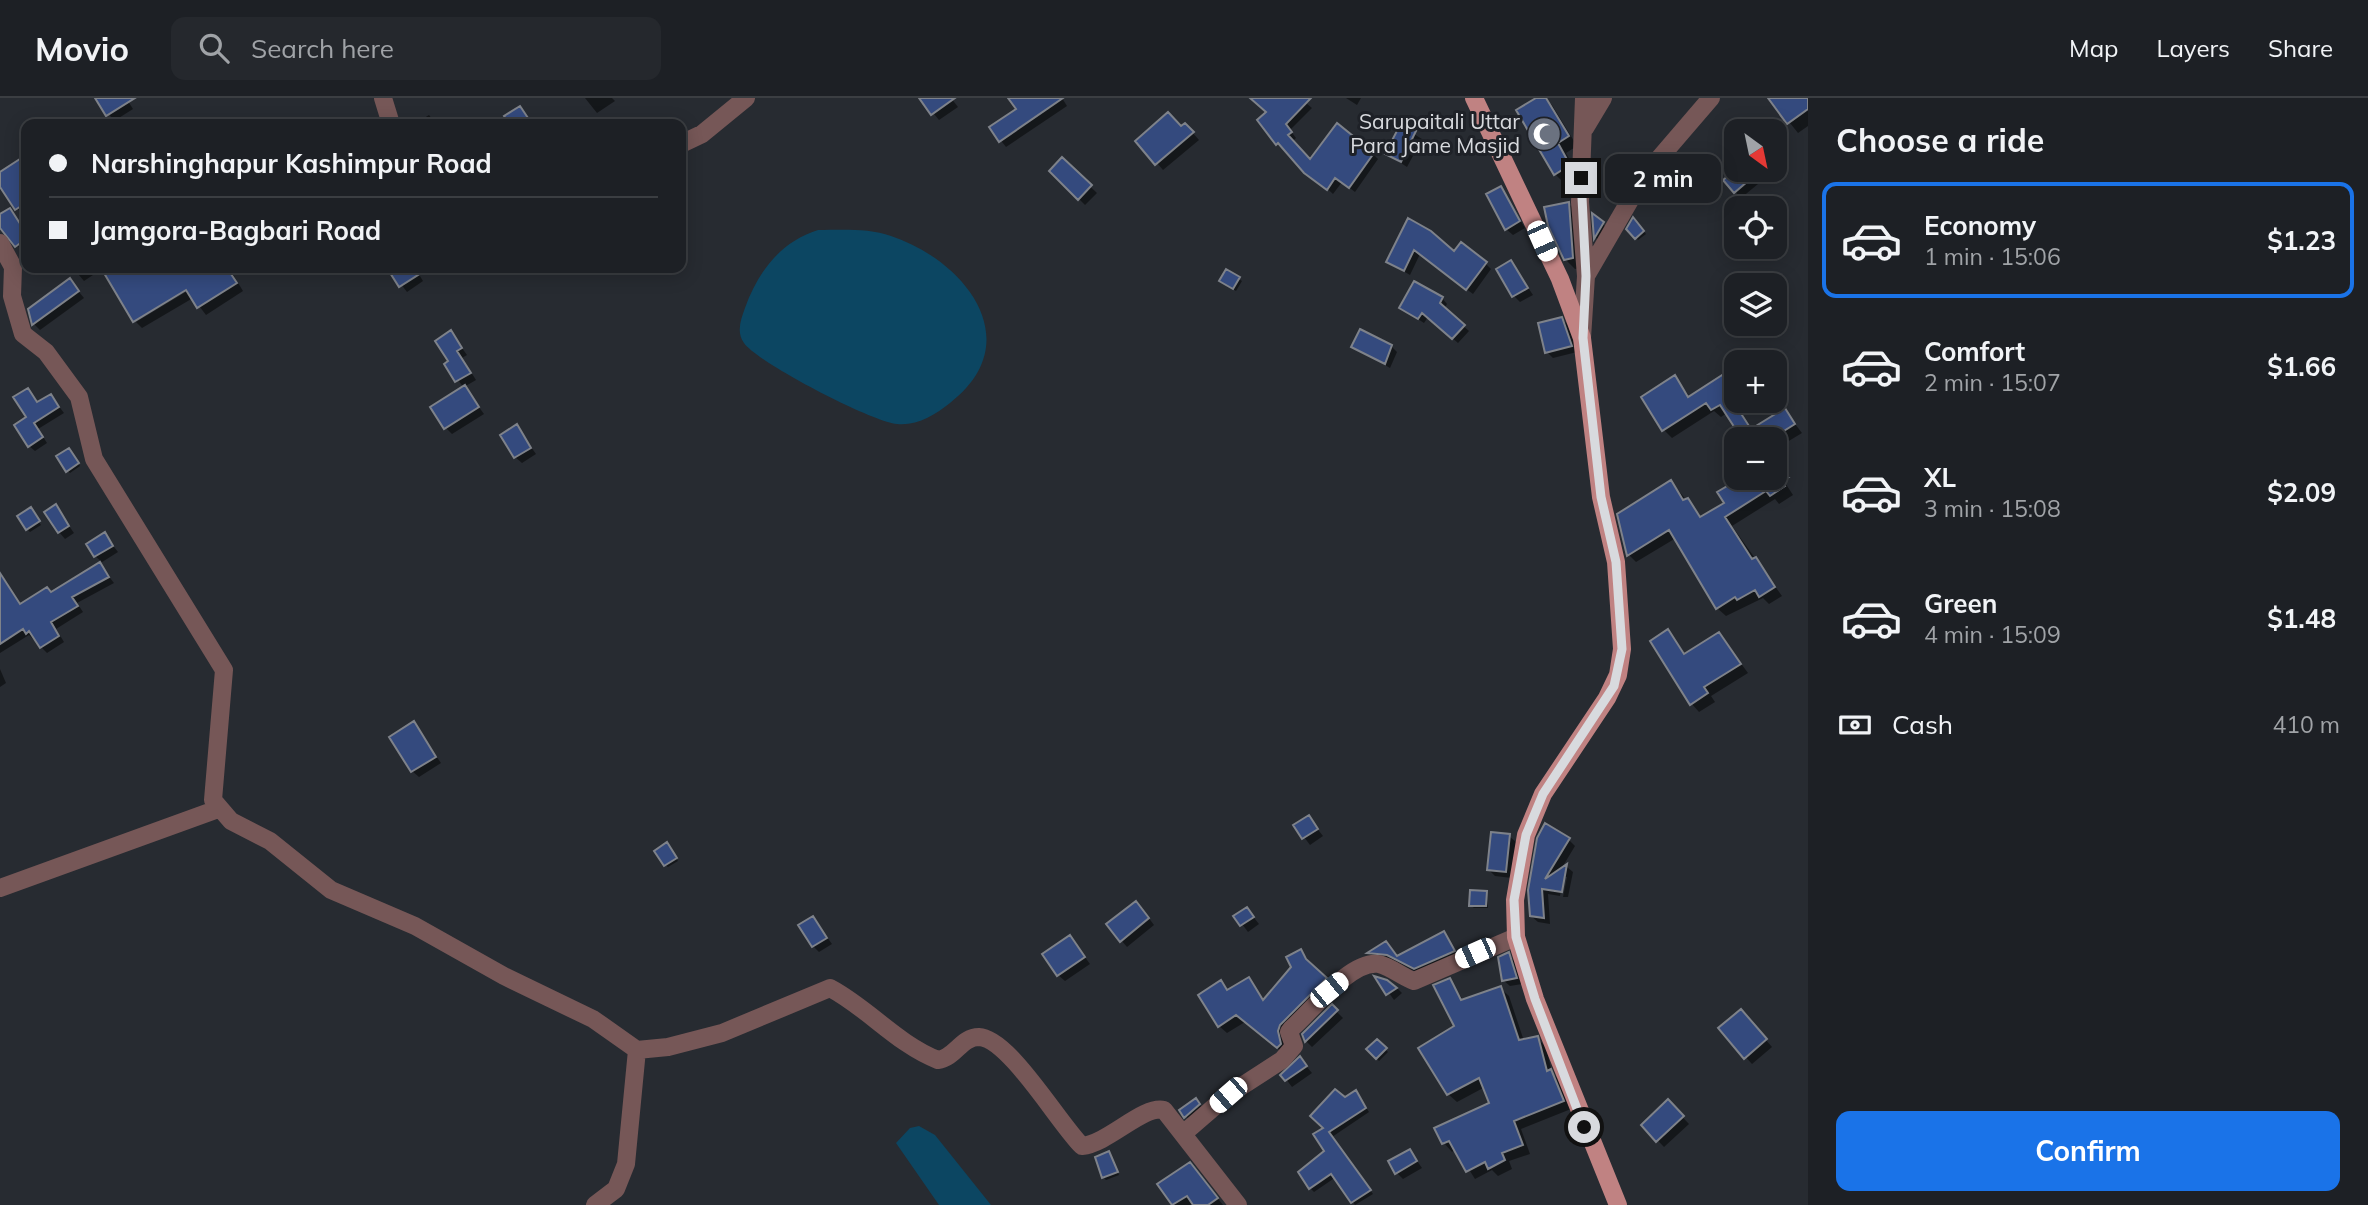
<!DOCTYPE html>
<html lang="en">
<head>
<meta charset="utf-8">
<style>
	body { margin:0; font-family:Mulish,sans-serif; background:#25282d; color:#f1f3f6; height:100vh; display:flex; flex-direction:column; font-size:26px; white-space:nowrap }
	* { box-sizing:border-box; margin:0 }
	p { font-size:23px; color:#a0a3a7 }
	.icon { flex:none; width:38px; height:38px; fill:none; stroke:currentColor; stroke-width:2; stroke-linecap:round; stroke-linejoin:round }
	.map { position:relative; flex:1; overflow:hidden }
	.panel { display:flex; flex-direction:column; background:#1d2025; width:560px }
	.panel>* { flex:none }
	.hud { position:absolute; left:21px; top:21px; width:665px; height:154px; border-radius:14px; box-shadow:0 4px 18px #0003,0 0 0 2px #3b3e42; display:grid; align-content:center; height:154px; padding:0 28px; background:#1d2025 }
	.needle { width:46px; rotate:147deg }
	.controls { position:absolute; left:1724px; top:21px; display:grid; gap:14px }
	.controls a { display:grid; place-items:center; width:63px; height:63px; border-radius:14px; background:#1d2025; box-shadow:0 4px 18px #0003,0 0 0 2px #3b3e42; font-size:35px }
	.end { position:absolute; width:32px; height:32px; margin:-16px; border:9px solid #d8dade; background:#111; box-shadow:0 0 0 4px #111 }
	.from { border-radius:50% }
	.bubble { position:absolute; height:49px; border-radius:14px; background:#1d2025; box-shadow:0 4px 18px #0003,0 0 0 2px #3b3e42; font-size:23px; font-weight:700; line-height:49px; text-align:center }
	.car { position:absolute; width:21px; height:42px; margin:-21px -10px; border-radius:9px; box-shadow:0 0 5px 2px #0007; background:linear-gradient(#fff 24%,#345 0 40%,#fff 0 76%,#345 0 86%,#fff 0) }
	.hud b { display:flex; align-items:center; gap:24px; height:66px; font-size:26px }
	.hud b+b { border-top:2px solid #3b3e42 }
	.hud i { width:18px; height:18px; background:#f1f3f6 }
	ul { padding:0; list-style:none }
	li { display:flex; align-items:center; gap:21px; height:116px; margin:0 14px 10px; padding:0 14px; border:4px solid transparent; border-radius:14px }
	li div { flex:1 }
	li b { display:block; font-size:26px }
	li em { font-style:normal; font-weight:700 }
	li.selected { border-color:#1a73e8 }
	li>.icon { width:63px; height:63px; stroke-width:1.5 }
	h2 { padding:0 28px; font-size:32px; line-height:84px }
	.pay { display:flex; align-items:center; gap:18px; height:77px; padding:0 28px; font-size:26px }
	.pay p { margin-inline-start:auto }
	.action { display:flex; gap:14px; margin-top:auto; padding:14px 28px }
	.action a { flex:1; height:80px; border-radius:14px; background:#1a73e8; color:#fff; font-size:28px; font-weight:700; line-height:80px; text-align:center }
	header { display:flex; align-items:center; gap:42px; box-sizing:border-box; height:98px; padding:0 35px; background:#1d2025; border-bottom:2px solid #3b3e42 }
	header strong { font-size:33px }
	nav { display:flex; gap:38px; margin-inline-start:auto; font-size:24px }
	.search { width:490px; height:63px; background:#25282d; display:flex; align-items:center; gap:18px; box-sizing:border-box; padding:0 24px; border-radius:14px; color:#a0a3a7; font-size:26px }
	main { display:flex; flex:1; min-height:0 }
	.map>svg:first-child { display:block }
</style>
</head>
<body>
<header>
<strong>Movio</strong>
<div class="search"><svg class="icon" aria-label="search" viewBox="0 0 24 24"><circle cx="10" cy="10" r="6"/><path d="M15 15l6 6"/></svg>Search here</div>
<nav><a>Map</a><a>Layers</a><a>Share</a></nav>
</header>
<main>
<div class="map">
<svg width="1808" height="1107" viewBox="0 0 1808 1107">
	<rect width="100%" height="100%" fill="#272b31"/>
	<path fill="#0c4662" d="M818,132c23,0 51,-2 73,6 75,25 138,106 59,167 -15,12 -33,23 -53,21 -25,-2 -139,-61 -153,-81 -8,-11 -3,-24 1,-35 13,-36 35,-66 73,-78z
		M919,1028l16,9 56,70h-52l-43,-62 14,-15z"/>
	<path fill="#0007" d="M97,0h29l7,11 -19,12z
		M585,0h27l3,3 -18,12z
		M921,0h30l7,9 -19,13z
		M1013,0h49l5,8 -61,41 -15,-19 27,-18z
		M1251,0h49l12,10 -22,22 6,8 -4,4 18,19 63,-7 5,5 -23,33 -13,-10 -9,12 -66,-62 1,-19z
		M1346,0h15l-4,7z
		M1540,0h5l7,7 25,41 -11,7 12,22 -14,8 -9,-9z
		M1770,0h38v28l-10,7z
		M429,17l7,9h-17l-1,-2z
		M98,19l7,7h-19z
		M370,19l6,7h-17z
		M62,21l5,5h-13z
		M1401,28l21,13 -15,28 -20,-13z
		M1181,30l10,3 8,9 -36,30 -6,-7z
		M26,59v57l-3,2 -23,-32v-10z
		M1062,62l35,33 -12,12 -34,-34z
		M1737,72h9l12,14 -17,14 -16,-18z
		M1501,90l24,40 -12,7 -7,-6z
		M1568,105l10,10 4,55 -7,1 -10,-10z
		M10,112l16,22v17l-3,3 -23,-28v-8z
		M1594,118l15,14 -8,13 -5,-5z
		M1409,122l45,33 32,11 5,5 -18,25 -53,-40 -10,21 -22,-13z
		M1634,122l12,14 -8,6 -9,-11z
		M1511,164l22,33 -13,7 -6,-6z
		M73,170h24l2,3 -15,10z
		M115,170h114l14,23 -37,24 -13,-17 -51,30 -6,-6 58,-35 -87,-14z
		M396,170h19l8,13 -16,11 -16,-21z
		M1239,181l3,2 -6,10 -15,-10z
		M70,183l14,17 -44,32 -6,-6 -4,-14z
		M1442,200l5,6 -3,5 25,22 -11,12 -30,-26 -4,6 -23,-15z
		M1562,221l6,6 9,27 -24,6 -6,-6z
		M451,235l16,22 -5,3 14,22 -12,7 20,27 -32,20 -6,-6 18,-40 -18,-24 4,-2z
		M1353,248h38l6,6 -7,16z
		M1736,274v29h11l-9,6 15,23 32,-19 17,22 -28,17v-11h-35l4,-2 -16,-24 -6,4 -7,-6 -42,27 -9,-9 12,-52 15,20z
		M28,292l11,14 12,-8 13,17 -26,16 9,14 -12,8 -6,-5z
		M516,328l20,28 -14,9 -7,-6z
		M72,355l8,13 -10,7 -3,-3z
		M1774,368l19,29 -14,9 -4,-5 -43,27 50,70 -13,8 -6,-6 -37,18 -9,-8 -41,-70 -40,24 -8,-8 43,-72 31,36 24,-15 -6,-10 25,-15h29z
		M55,408l19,27 -9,6 -6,-7z
		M33,414l8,13 -11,7 -3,-3z
		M104,436l14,18 -19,12 15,19 -37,20 6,9 -27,17 8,13 -17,11 -18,-18 -29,18v-81l21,34 31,-12 50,-32 -7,-6z
		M1668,533l18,24 33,-21 29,39 -37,23 4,6 -16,10 -8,-9z
		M0,571l6,14 -6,4z
		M413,626l28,39 -22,14 -7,-6z
		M1308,719l15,19 -13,9 -15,-20z
		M1509,738l7,6 -4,36 -17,-2 -6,-6z
		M1569,742l6,6 -15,25 7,-4 6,5 -5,25h-5l4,-20h-4l-3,19 -12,-2 2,30 -12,-2 -7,-6 -1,-26z
		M669,749l9,14 -10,6 -3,-2z
		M1486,794l2,16h-14l-3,-2z
		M1142,811l12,16 -27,22 -6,-7z
		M1247,811l12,15 -11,8 -12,-16z
		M813,820l19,26 -13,8 -6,-6z
		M1444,836l18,26 -38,16 -27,-14 -19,-1 -8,-7 16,-11 13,14z
		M1070,839l20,27 -25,17 -7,-6z
		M1300,853l33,35 -46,47 -1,22 -41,-33 -18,11 -8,-7 2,-43 8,8 20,-12 16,22 28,-34z
		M1508,857l7,6 7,23 -12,2 -7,-6z
		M1379,881l17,8 6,6 -8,7z
		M1449,882l15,21 36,-13 9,8 15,45 13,-3 9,9 6,26 7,7 12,29 -50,20 9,25 -21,7 3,8 -14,7 -6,-6 -17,9 -19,-30 -4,3 -8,-9 48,-39 -7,-17 -28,15 -9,-8 8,-67z
		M1332,909l11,11 -31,29 -6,-6z
		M1747,920l25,29 -20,17 -32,-35z
		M1377,943l11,11 -9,9 -10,-12z
		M1300,961l12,14 -20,14 -9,-12z
		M1359,998l10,16 -37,25 41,57 -18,11 -19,-28 -22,15 -4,-4 16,-37 -1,-23 19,-29z
		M1196,1003l6,6 -10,16 -6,-7z
		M1668,1004l21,22 -25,23 -21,-22z
		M1410,1053l12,17 -19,11 -7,-7z
		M1109,1055l10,22 -13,5 -3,-3z
		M1196,1073l27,34h-49l-14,-21z"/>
	<path fill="#344a7e" stroke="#7e828a" stroke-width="2" d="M95,0h40l-29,18z
		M919,0h36l-24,17z
		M1008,0h55l-64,44 -10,-15 27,-18z
		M1250,0h61l-25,26 6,8 -4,3 22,24 27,-36 37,30 -25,35 -14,-10 -8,12 -23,-17 -26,-30 -2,2 -19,-25 9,-8z
		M1536,0h10l23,38 -11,7 12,22 -16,10 -38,-65z
		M1768,0h40v11l-21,15z
		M520,8l12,18h-22l-6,-8z
		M1168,14l13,14 4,-3 9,9 -39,33 -20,-24z
		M1401,25l15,8 -15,31 -16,-8z
		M26,57v48l-11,7 -15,-23v-15z
		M1062,59l30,28 -14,15 -29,-29z
		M1735,72h26l-27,23 -11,-13z
		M1501,88l19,35 -15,9 -19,-36z
		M1569,104l4,56 -9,2 -16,-34 -4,-19z
		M10,110l16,25v6l-11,8 -15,-19v-14z
		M1592,115l12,9 -10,17z
		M1633,119l11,14 -9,8 -9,-10z
		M1408,120l23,13 23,20 7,-9 26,20 -21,28 -52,-40 -10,21 -18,-9z
		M1511,162l17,28 -16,9 -16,-28z
		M101,170h126l10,15 -40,25 -11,-18 -53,32z
		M387,170h42l-30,19z
		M1226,171l14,8 -7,12 -14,-8z
		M70,180l9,13 -47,34 -4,-16z
		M1414,183l29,16 -3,6 25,22 -13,14 -30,-26 -4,6 -19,-11z
		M1562,219l10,29 -27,7 -7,-30z
		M1360,231l32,16 -7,19 -34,-17z
		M451,232l11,18 -5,3 14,22 -16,9 -11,-18 4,-3 -13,-20z
		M1736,268v29l-5,3 20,31 34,-21 10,16 -24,15h-36l5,-3 -20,-31 -9,5 -5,-7 -44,28 -21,-34 34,-22 13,22z
		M465,287l14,22 -35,22 -14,-22z
		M28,290l9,14 14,-8 8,13 -25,16 9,14 -15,10 -14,-22 12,-8 -13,-20z
		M517,326l14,24 -17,10 -14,-23z
		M69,350l10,15 -13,9 -10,-16z
		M1741,380h46l-5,3 3,5 -15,10 -4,-5 -41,26 27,42 4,-2 19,30 -16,10 -4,-7 -18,10 -2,-3 -19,12 -47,-79 -42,26 -10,-42 54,-34 12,20 5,-2 12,19 24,-14 -7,-11z
		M56,406l13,22 -11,7 -14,-21z
		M31,409l9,14 -14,9 -9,-14z
		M105,434l8,14 -19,11 -8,-13z
		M100,464l9,15 -37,20 6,9 -27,16 8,14 -19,12 -11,-17 -3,3 -3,-5 -23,15v-71l20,31 27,-17 4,5z
		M1668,531l16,25 35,-22 22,32 -37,23 4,6 -18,12 -40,-64z
		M414,623l22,36 -25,15 -22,-35z
		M1309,717l9,14 -16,10 -9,-14z
		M1545,725l25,15 -25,41 22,-15 -5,28 -20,-3 2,29 -14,-2 -2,-26 9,-52z
		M1491,734l19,2 -4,38 -19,-2z
		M667,744l10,16 -13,8 -10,-15z
		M1470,792l17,1 -1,15h-17z
		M1136,803l13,17 -29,24 -14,-18z
		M1247,809l7,10 -14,9 -7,-10z
		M813,818l14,22 -15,9 -14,-22z
		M1444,833l11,20 -41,18 -27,-14 -20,-2 19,-12 11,15z
		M1070,837l15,22 -28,19 -15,-22z
		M1301,851l5,10 21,19 -47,47 -2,6 3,13 -4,4 -41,-33 -18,12 -20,-32 23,-15 6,10 22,-13 14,23 28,-33 -5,-10z
		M1509,854l8,26 -15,3 -4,-24z
		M1374,878l13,4 10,8 -11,7z
		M1450,880l11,22 40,-14 18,54 19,-4 9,35 4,-2 13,32 -50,20 9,24 -21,8 3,7 -17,9 -3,-7 -19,10 -17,-31 -7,3 -8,-16 55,-25 -10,-25 -32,17 -29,-47 36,-22 -21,-41z
		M1332,906l6,6 -33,32 -3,-8z
		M1741,911l26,30 -23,20 -26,-31z
		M1377,941l10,9 -11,11 -10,-10z
		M1300,958l7,10 -22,15 -5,-6z
		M1335,991l10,8 11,-7 10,18 -37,24 42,58 -20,13 -20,-29 -22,15 -11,-17 26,-21 -11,-17 10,-6 -13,-12z
		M1196,1000l4,6 -16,14 -5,-8z
		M1668,1001l16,17 -28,26 -15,-17z
		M1410,1051l7,12 -22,13 -7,-13z
		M1109,1053l9,21 -16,6 -7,-21z
		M1190,1064l28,36 -10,7h-15l-6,-9 -15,9 -15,-21z"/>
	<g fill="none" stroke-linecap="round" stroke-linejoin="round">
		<path stroke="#765757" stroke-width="18" d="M383,0l8,26
			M1585,30l18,-30
			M681,46l21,-10 44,-36
			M0,145l13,24 -1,29 11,38 23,18 33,45 15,62 130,211 -11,130 18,21 39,20 61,49 84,36 89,50 89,43 44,31 31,-3 54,-14 108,-45c38,20 67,56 108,72 17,-2 23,-23 41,-23 30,1 81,88 103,109 27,-3 61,-41 82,-36l74,95
			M1586,178l58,-100 67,-78
			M1582,240l4,-62 -6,-74 4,-104
			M0,790l218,-79
			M1184,1035l44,-38 54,-35 12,-14 -5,-14 3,-4c20,-17 59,-69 87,-64 12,3 24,13 35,17l102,-44
			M595,1107l21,-16 10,-25 11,-114"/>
		<path stroke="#c08282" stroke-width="18" d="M1474,0l86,181 22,59 19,159 15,65 6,87 -4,26 -11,23 -64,96 -17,41 -11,65 1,37 19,62 83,206"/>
	</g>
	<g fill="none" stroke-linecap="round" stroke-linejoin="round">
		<path stroke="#d8dade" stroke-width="9" d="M1581,80l5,98 -3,62 18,159 15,65 6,87 -8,37 -71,108 -17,41 -12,65 2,37 19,62 49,128"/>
	</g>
	<defs>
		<g id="mosque-disc" transform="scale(1.75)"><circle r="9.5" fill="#6b7280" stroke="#1e2127"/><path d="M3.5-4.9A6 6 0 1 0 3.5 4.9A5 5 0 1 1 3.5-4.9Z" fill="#fff"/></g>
	</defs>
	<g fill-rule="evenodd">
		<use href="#mosque-disc" x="1544" y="36"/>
	</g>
	<g text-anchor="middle" stroke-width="6" stroke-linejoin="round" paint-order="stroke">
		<g font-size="21" fill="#d8dade" stroke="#1e2127" text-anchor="end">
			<text x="1520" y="31">Sarupaitali Uttar<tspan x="1520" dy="24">Para Jame Masjid</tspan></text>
		</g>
	</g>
</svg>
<div class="controls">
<a><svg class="needle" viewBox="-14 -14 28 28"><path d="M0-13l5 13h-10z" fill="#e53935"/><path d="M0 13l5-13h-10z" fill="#a0a3a7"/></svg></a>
<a><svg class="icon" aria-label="locate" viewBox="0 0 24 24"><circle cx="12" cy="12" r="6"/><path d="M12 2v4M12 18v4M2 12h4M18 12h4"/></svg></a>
<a><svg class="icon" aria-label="layers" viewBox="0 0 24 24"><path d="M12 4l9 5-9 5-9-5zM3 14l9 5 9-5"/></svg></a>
<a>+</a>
<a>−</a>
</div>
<i class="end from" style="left:1584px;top:1029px"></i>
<i class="end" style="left:1581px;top:80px"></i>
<div class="bubble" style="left:1605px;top:56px;width:116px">2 min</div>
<i class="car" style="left:1542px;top:143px;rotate:156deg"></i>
<i class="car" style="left:1475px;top:855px;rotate:246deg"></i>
<i class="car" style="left:1329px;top:892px;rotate:51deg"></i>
<i class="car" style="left:1228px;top:997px;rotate:229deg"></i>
<div class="hud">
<b><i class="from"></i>Narshinghapur Kashimpur Road</b>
<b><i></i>Jamgora-Bagbari Road</b>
</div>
</div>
<section class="panel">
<h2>Choose a ride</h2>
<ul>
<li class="selected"><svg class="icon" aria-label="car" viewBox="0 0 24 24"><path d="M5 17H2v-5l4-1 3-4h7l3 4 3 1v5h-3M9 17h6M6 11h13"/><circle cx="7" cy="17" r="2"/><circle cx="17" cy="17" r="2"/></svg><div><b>Economy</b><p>1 min · 15:06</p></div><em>$1.23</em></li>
<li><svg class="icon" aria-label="car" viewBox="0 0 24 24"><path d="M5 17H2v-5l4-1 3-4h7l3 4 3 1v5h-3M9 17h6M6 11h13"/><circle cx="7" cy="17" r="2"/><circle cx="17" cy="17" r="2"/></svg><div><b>Comfort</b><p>2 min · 15:07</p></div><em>$1.66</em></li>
<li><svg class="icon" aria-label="car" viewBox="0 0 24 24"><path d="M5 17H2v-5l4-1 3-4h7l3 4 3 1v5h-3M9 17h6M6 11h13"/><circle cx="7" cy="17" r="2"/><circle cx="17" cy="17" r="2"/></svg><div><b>XL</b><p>3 min · 15:08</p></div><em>$2.09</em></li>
<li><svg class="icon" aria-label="car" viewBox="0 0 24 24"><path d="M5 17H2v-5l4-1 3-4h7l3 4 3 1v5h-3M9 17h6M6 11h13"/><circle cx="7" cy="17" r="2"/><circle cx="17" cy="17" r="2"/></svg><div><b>Green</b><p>4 min · 15:09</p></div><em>$1.48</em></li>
</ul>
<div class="pay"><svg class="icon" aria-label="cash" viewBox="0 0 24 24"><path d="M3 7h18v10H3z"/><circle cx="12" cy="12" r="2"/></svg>Cash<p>410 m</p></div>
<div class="action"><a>Confirm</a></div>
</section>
</main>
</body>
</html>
